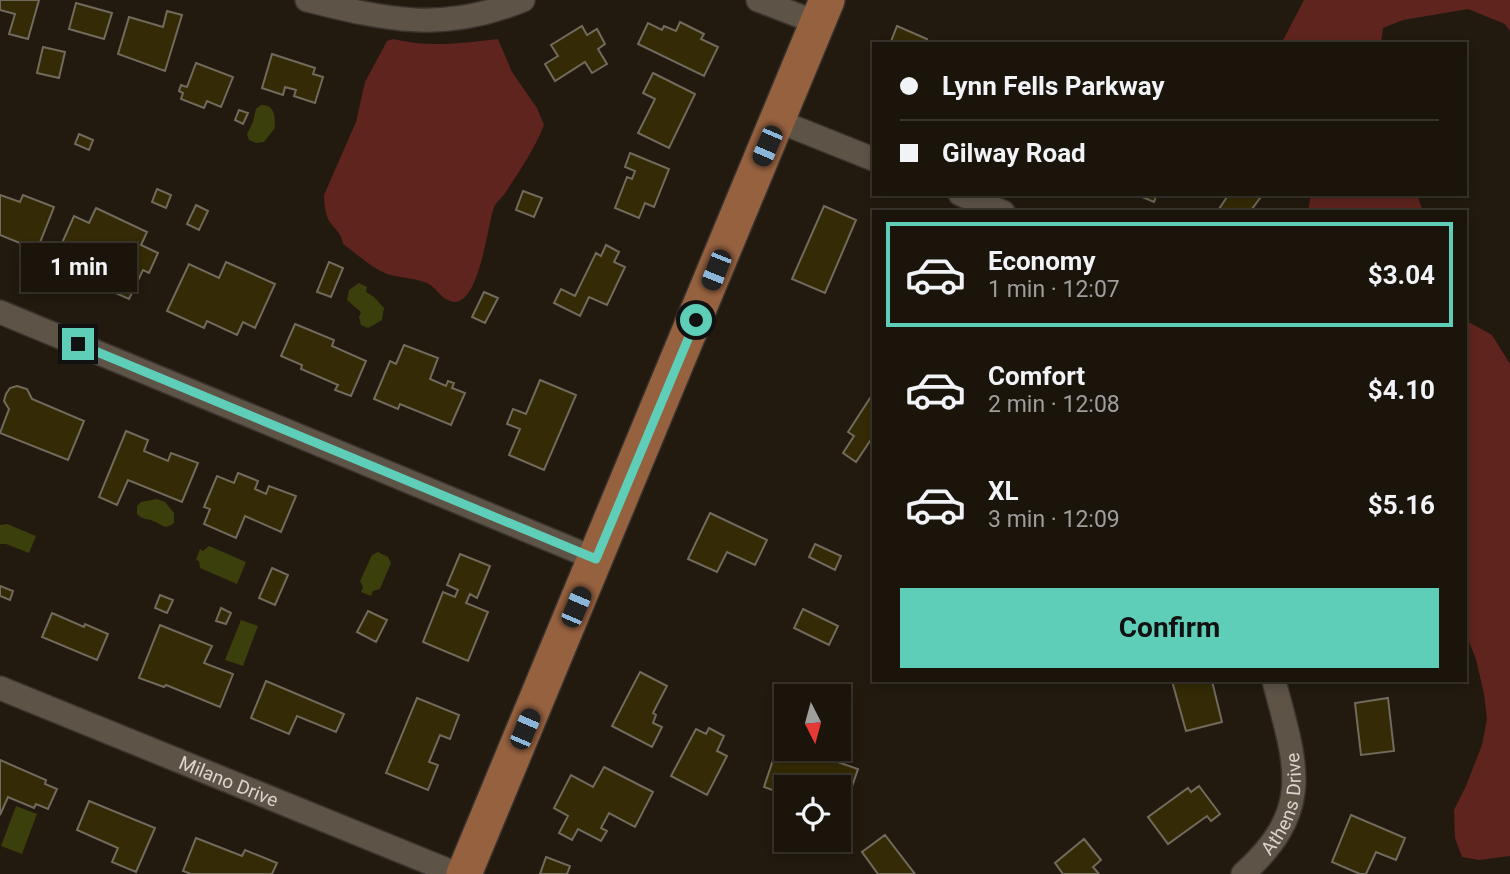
<!DOCTYPE html>
<html lang="en">
<head>
<meta charset="utf-8">
<style>
	body { margin:0; font-family:Roboto,sans-serif; background:#231d14; color:#f1f3f6; height:100vh; display:flex; flex-direction:column; font-size:26px; white-space:nowrap }
	* { box-sizing:border-box; margin:0 }
	p { font-size:23px; color:#9f9e9d }
	.icon { flex:none; width:38px; height:38px; fill:none; stroke:currentColor; stroke-width:2; stroke-linecap:round; stroke-linejoin:round }
	.map { position:relative; flex:1; overflow:hidden }
	.details { position:absolute; left:872px; top:210px; width:595px; height:472px; display:flex; flex-direction:column; background:#1a140b; border-radius:0px; box-shadow:0 4px 10px #0003,0 0 0 2px #38332c }
	.details>* { flex:none }
	.guide { position:absolute; left:872px; top:42px; width:595px; height:154px; border-radius:0px; box-shadow:0 4px 10px #0003,0 0 0 2px #38332c; display:grid; align-content:center; height:154px; padding:0 28px; background:#1a140b }
	.needle { width:46px; rotate:174deg }
	.buttons { position:absolute; left:774px; top:684px; display:grid; gap:14px }
	.buttons a { display:grid; place-items:center; width:77px; height:77px; border-radius:0px; background:#1a140b; box-shadow:0 4px 10px #0003,0 0 0 2px #38332c; font-size:35px }
	.end { position:absolute; width:32px; height:32px; margin:-16px; border:9px solid #5eceb8; background:#111; box-shadow:0 0 0 4px #111 }
	.from { border-radius:50% }
	.bubble { position:absolute; height:49px; border-radius:0px; background:#1a140b; box-shadow:0 4px 10px #0003,0 0 0 2px #38332c; font-size:23px; font-weight:700; line-height:49px; text-align:center }
	.car { position:absolute; width:21px; height:42px; margin:-21px -10px; border-radius:9px; box-shadow:0 0 5px 2px #0007; background:linear-gradient(#222 24%,#8ab4d8 0 40%,#222 0 76%,#8ab4d8 0 86%,#222 0) }
	.guide b { display:flex; align-items:center; gap:24px; height:66px; font-size:26px }
	.guide b+b { border-top:2px solid #38332c }
	.guide i { width:18px; height:18px; background:#f1f3f6 }
	ul { padding:12px 0 0; list-style:none }
	li { display:flex; align-items:center; gap:21px; height:105px; margin:0 14px 10px; padding:0 14px; border:4px solid transparent; border-radius:0px }
	li div { flex:1 }
	li b { display:block; font-size:26px }
	li em { font-style:normal; font-weight:700 }
	li.active { border-color:#5eceb8 }
	li>.icon { width:63px; height:63px; stroke-width:1.5 }
	.primary-button { display:flex; gap:14px; margin-top:auto; padding:14px 28px }
	.primary-button a { flex:1; height:80px; border-radius:0px; background:#5eceb8; color:#111; font-size:28px; font-weight:700; line-height:80px; text-align:center }
	.map>svg:first-child { display:block }
</style>
</head>
<body>
<div class="map">
<svg width="1510" height="874" viewBox="0 0 1510 874">
	<rect width="100%" height="100%" fill="#221a0f"/>
	<path fill="#5f241e" d="M1304,0h206v31l-5,-7 -37,-15 -65,11 -20,8 -2,16h-100z
		M393,39c36,9 69,4 105,0l14,33 25,36 7,17c-9,23 -23,44 -37,65 -3,6 -10,11 -13,17 -6,15 -15,105 -44,94 -9,-3 -14,-13 -21,-17 -12,-6 -29,-6 -42,-10 -15,-6 -30,-20 -44,-30 -1,-11 -10,-16 -15,-25 -3,-8 -4,-16 -4,-24l32,-73 9,-40 22,-41z
		M1311,194h106l6,18h-115z
		M1465,320l27,15 18,29v492l-31,4 -17,-3 -7,-19 -1,-28 12,-24 16,-41 5,-26 -3,-25 -8,-35 -11,-27v-167l4,-13 -4,-23z"/>
	<path fill="#3b3f0b" d="M261,105c14,-1 14,12 14,23l-11,14 -8,1 -7,-3 -2,-6 6,-12 3,-13z
		M359,283l8,4 -1,5 8,5 10,11 -2,12 -14,8 -7,-3 -2,-8 2,-5 -14,-12 2,-10z
		M157,499l8,3 9,11v10c-10,8 -12,1 -21,-2 -7,-3 -10,-1 -16,-7v-8l4,-4z
		M7,524l29,12 -7,17 -23,-9h-6v-19z
		M209,546l37,16 -9,22 -37,-16 -1,-7 -3,-1 4,-11 3,2z
		M378,552l10,5 3,6 -11,26 -7,2 -2,5 -10,-4 2,-5 -3,-6 12,-26z
		M241,620l17,6 -15,40 -18,-6z
		M16,806l21,8 -15,40 -21,-8z"/>
	<path fill="#342a05" stroke="#706b5c" stroke-width="2" d="M0,0h39l-11,39 -19,-5 6,-20 -15,-4z
		M76,3l36,10 -8,26 -35,-10z
		M167,11l15,4 -17,56 -47,-17 11,-37 34,10z
		M680,22l24,12 -3,5 17,8 -14,29 -66,-32 10,-21 14,7 2,-4 12,5z
		M582,26l5,9 10,-6 8,15 -7,5 9,15 -15,9 -7,-11 -30,19 -10,-17 13,-8 -7,-11z
		M897,26l30,13 -2,5h-35z
		M43,47l22,5 -6,26 -22,-5z
		M272,54l43,14 -2,6 10,3 -8,26 -21,-7 2,-6 -11,-3 -2,8 -21,-7z
		M196,63l37,14 -12,30 -14,-6 -3,7 -23,-9 2,-6 -4,-2 2,-6 6,2z
		M653,73l42,21 -26,54 -31,-15 17,-34 -12,-6z
		M239,110l9,3 -5,11 -8,-4z
		M79,134l14,6 -4,10 -14,-6z
		M630,153l39,16 -15,38 -9,-4 -6,15 -24,-10 12,-31 5,2 3,-8 -10,-4z
		M157,189l14,6 -5,13 -14,-6z
		M523,191l19,7 -8,19 -18,-7z
		M1135,194h22l-3,8z
		M1229,194h34l-11,15 4,3h-39z
		M0,195l20,7 3,-7 31,12 -17,43 -37,-15z
		M196,205l12,6 -9,19 -12,-6z
		M824,206l32,14 -31,73 -33,-14z
		M96,208l51,24 -6,13 17,8 -9,20 -6,-3 -14,29 -38,-17 5,-11 -21,-9 4,-11 -17,-8 12,-27 15,7z
		M606,245l13,7 -5,10 11,5 -18,38 -18,-8 -9,19 -26,-13 7,-14 14,7 21,-43 5,3z
		M226,262l49,22 -20,44 -12,-6 -6,13 -30,-14 -3,7 -37,-17 22,-47 30,14z
		M329,262l14,6 -12,29 -14,-5z
		M484,292l14,6 -13,25 -13,-6z
		M295,324l39,16 -2,6 34,15 -15,35 -16,-6 3,-5 -37,-16 1,-4 -21,-9z
		M404,345l34,13 -8,21 16,7 2,-5 6,2 -2,5 13,5 -14,32 -51,-21 -2,5 -24,-10 16,-38 6,3z
		M540,380l36,15 -32,75 -35,-15 11,-26 -13,-5 6,-15 13,5z
		M17,386l10,3 5,10 52,22 -16,39 -68,-27 9,-24 -5,-8 2,-7 4,-6z
		M872,395l1,47 -3,-1 -14,21 -13,-9 11,-17 -6,-4z
		M126,431l22,9 -4,11 24,10 3,-8 27,10 -16,39 -54,-22 -11,25 -18,-8z
		M238,473l20,8 -3,8 11,5 3,-8 27,10 -15,36 -36,-16 -9,22 -32,-14 6,-15 -6,-2 13,-31 17,7z
		M710,513l57,27 -12,25 -28,-13 -10,20 -29,-13z
		M815,544l26,12 -6,14 -26,-13z
		M460,554l30,12 -13,32 -7,-4 -4,9 22,9 -20,49 -45,-19 20,-50 12,5 3,-7 -11,-5z
		M272,568l16,7 -13,30 -16,-7z
		M0,586l13,5 -3,9 -10,-4z
		M160,595l13,5 -6,13 -12,-5z
		M221,608l10,5 -5,11 -10,-3z
		M803,609l35,17 -9,19 -35,-17z
		M368,611l19,9 -11,22 -19,-10z
		M52,613l32,14 1,-3 23,10 -11,26 -55,-23z
		M160,625l52,21 -8,17 29,11 -13,33 -54,-22 -2,2 -25,-9z
		M640,672l27,14 -14,27 3,2 -3,8 9,4 -10,20 -40,-21z
		M266,681l78,33 -8,18 -39,-16 -8,18 -38,-16z
		M1172,681h40l10,41 -36,9z
		M417,698l42,17 -9,24 -10,-4 -11,27 9,3 -10,25 -42,-17z
		M1388,698l6,53 -33,4 -6,-52z
		M709,728l15,8 -7,15 10,5 -20,39 -36,-19 25,-47 10,5z
		M796,749h33l-3,9 32,11 -9,26 -11,-3v-4h-52v7l-22,-8 12,-36 18,5z
		M0,760l46,20 -1,4 12,5 -9,20 -12,-5 -2,4 -26,-11 -8,18z
		M604,767l49,25 -18,35 -26,-14 -8,15 6,3 -6,10 -23,-12 -6,11 -13,-7 9,-17 -14,-8 17,-33 22,12z
		M1199,786l21,28 -9,7 -4,-5 -39,28 -20,-27 40,-29 3,4z
		M89,801l66,27 -19,44 -24,-10 6,-14 -41,-18z
		M1351,815l54,23 -9,22 -20,-8 -10,22h-6l-28,-12z
		M885,835l30,39h-37l-16,-22z
		M196,838l46,18 3,-6 32,13 -5,11h-81l-8,-3z
		M1084,839l17,21 -8,7 6,7h-36l-8,-11z
		M546,857l24,9 -3,8h-27z"/>
	<g fill="none" stroke-linecap="round" stroke-linejoin="round">
		<g stroke="#39332e" stroke-width="26">
			<g id="minor">
				<path d="M307,0c80,20 136,33 216,0"/>
				<path d="M758,0l60,23"/>
				<path d="M778,121l95,38"/>
				<path d="M960,194l43,18"/>
				<path d="M0,312l596,247"/>
				<path id="s1" d="M0,688l457,186"/>
				<path id="s2" d="M1243,874c72,-65 53,-109 31,-193"/>
			</g>
		</g>
		<g stroke="#39332e" stroke-width="38">
			<path id="primary" d="M464,874l363,-874"/>
		</g>
		<use href="#minor" stroke="#5d5347" stroke-width="23"/>
		<use href="#primary" stroke="#96613f" stroke-width="35"/>
	</g>
	<g fill="none" stroke-linecap="round" stroke-linejoin="round">
		<path stroke="#5eceb8" stroke-width="9" d="M78,344l518,215 100,-239"/>
	</g>
	<g text-anchor="middle" stroke-width="6" stroke-linejoin="round" paint-order="stroke">
		<g font-size="19" fill="#dad4cd" stroke="#090603">
			<text dy="7" stroke="none"><textPath href="#s1" startOffset="247">Milano Drive</textPath></text>
			<text dy="7" stroke="none"><textPath href="#s2" startOffset="84">Athens Drive</textPath></text>
		</g>
	</g>
</svg>
<div class="buttons">
<a><svg class="needle" viewBox="-14 -14 28 28"><path d="M0-13l5 13h-10z" fill="#e53935"/><path d="M0 13l5-13h-10z" fill="#9f9e9d"/></svg></a>
<a><svg class="icon" aria-label="locate" viewBox="0 0 24 24"><circle cx="12" cy="12" r="6"/><path d="M12 2v4M12 18v4M2 12h4M18 12h4"/></svg></a>
</div>
<i class="end from" style="left:696px;top:320px"></i>
<i class="end" style="left:78px;top:344px"></i>
<div class="bubble" style="left:21px;top:243px;width:116px">1 min</div>
<i class="car" style="left:767px;top:146px;rotate:203deg"></i>
<i class="car" style="left:716px;top:270px;rotate:202deg"></i>
<i class="car" style="left:576px;top:607px;rotate:23deg"></i>
<i class="car" style="left:525px;top:729px;rotate:23deg"></i>
<div class="guide">
<b><i class="from"></i>Lynn Fells Parkway</b>
<b><i></i>Gilway Road</b>
</div>
<section class="details">
<ul>
<li class="active"><svg class="icon" aria-label="car" viewBox="0 0 24 24"><path d="M5 17H2v-5l4-1 3-4h7l3 4 3 1v5h-3M9 17h6M6 11h13"/><circle cx="7" cy="17" r="2"/><circle cx="17" cy="17" r="2"/></svg><div><b>Economy</b><p>1 min · 12:07</p></div><em>$3.04</em></li>
<li><svg class="icon" aria-label="car" viewBox="0 0 24 24"><path d="M5 17H2v-5l4-1 3-4h7l3 4 3 1v5h-3M9 17h6M6 11h13"/><circle cx="7" cy="17" r="2"/><circle cx="17" cy="17" r="2"/></svg><div><b>Comfort</b><p>2 min · 12:08</p></div><em>$4.10</em></li>
<li><svg class="icon" aria-label="car" viewBox="0 0 24 24"><path d="M5 17H2v-5l4-1 3-4h7l3 4 3 1v5h-3M9 17h6M6 11h13"/><circle cx="7" cy="17" r="2"/><circle cx="17" cy="17" r="2"/></svg><div><b>XL</b><p>3 min · 12:09</p></div><em>$5.16</em></li>
</ul>
<div class="primary-button"><a>Confirm</a></div>
</section>
</div>
</body>
</html>
